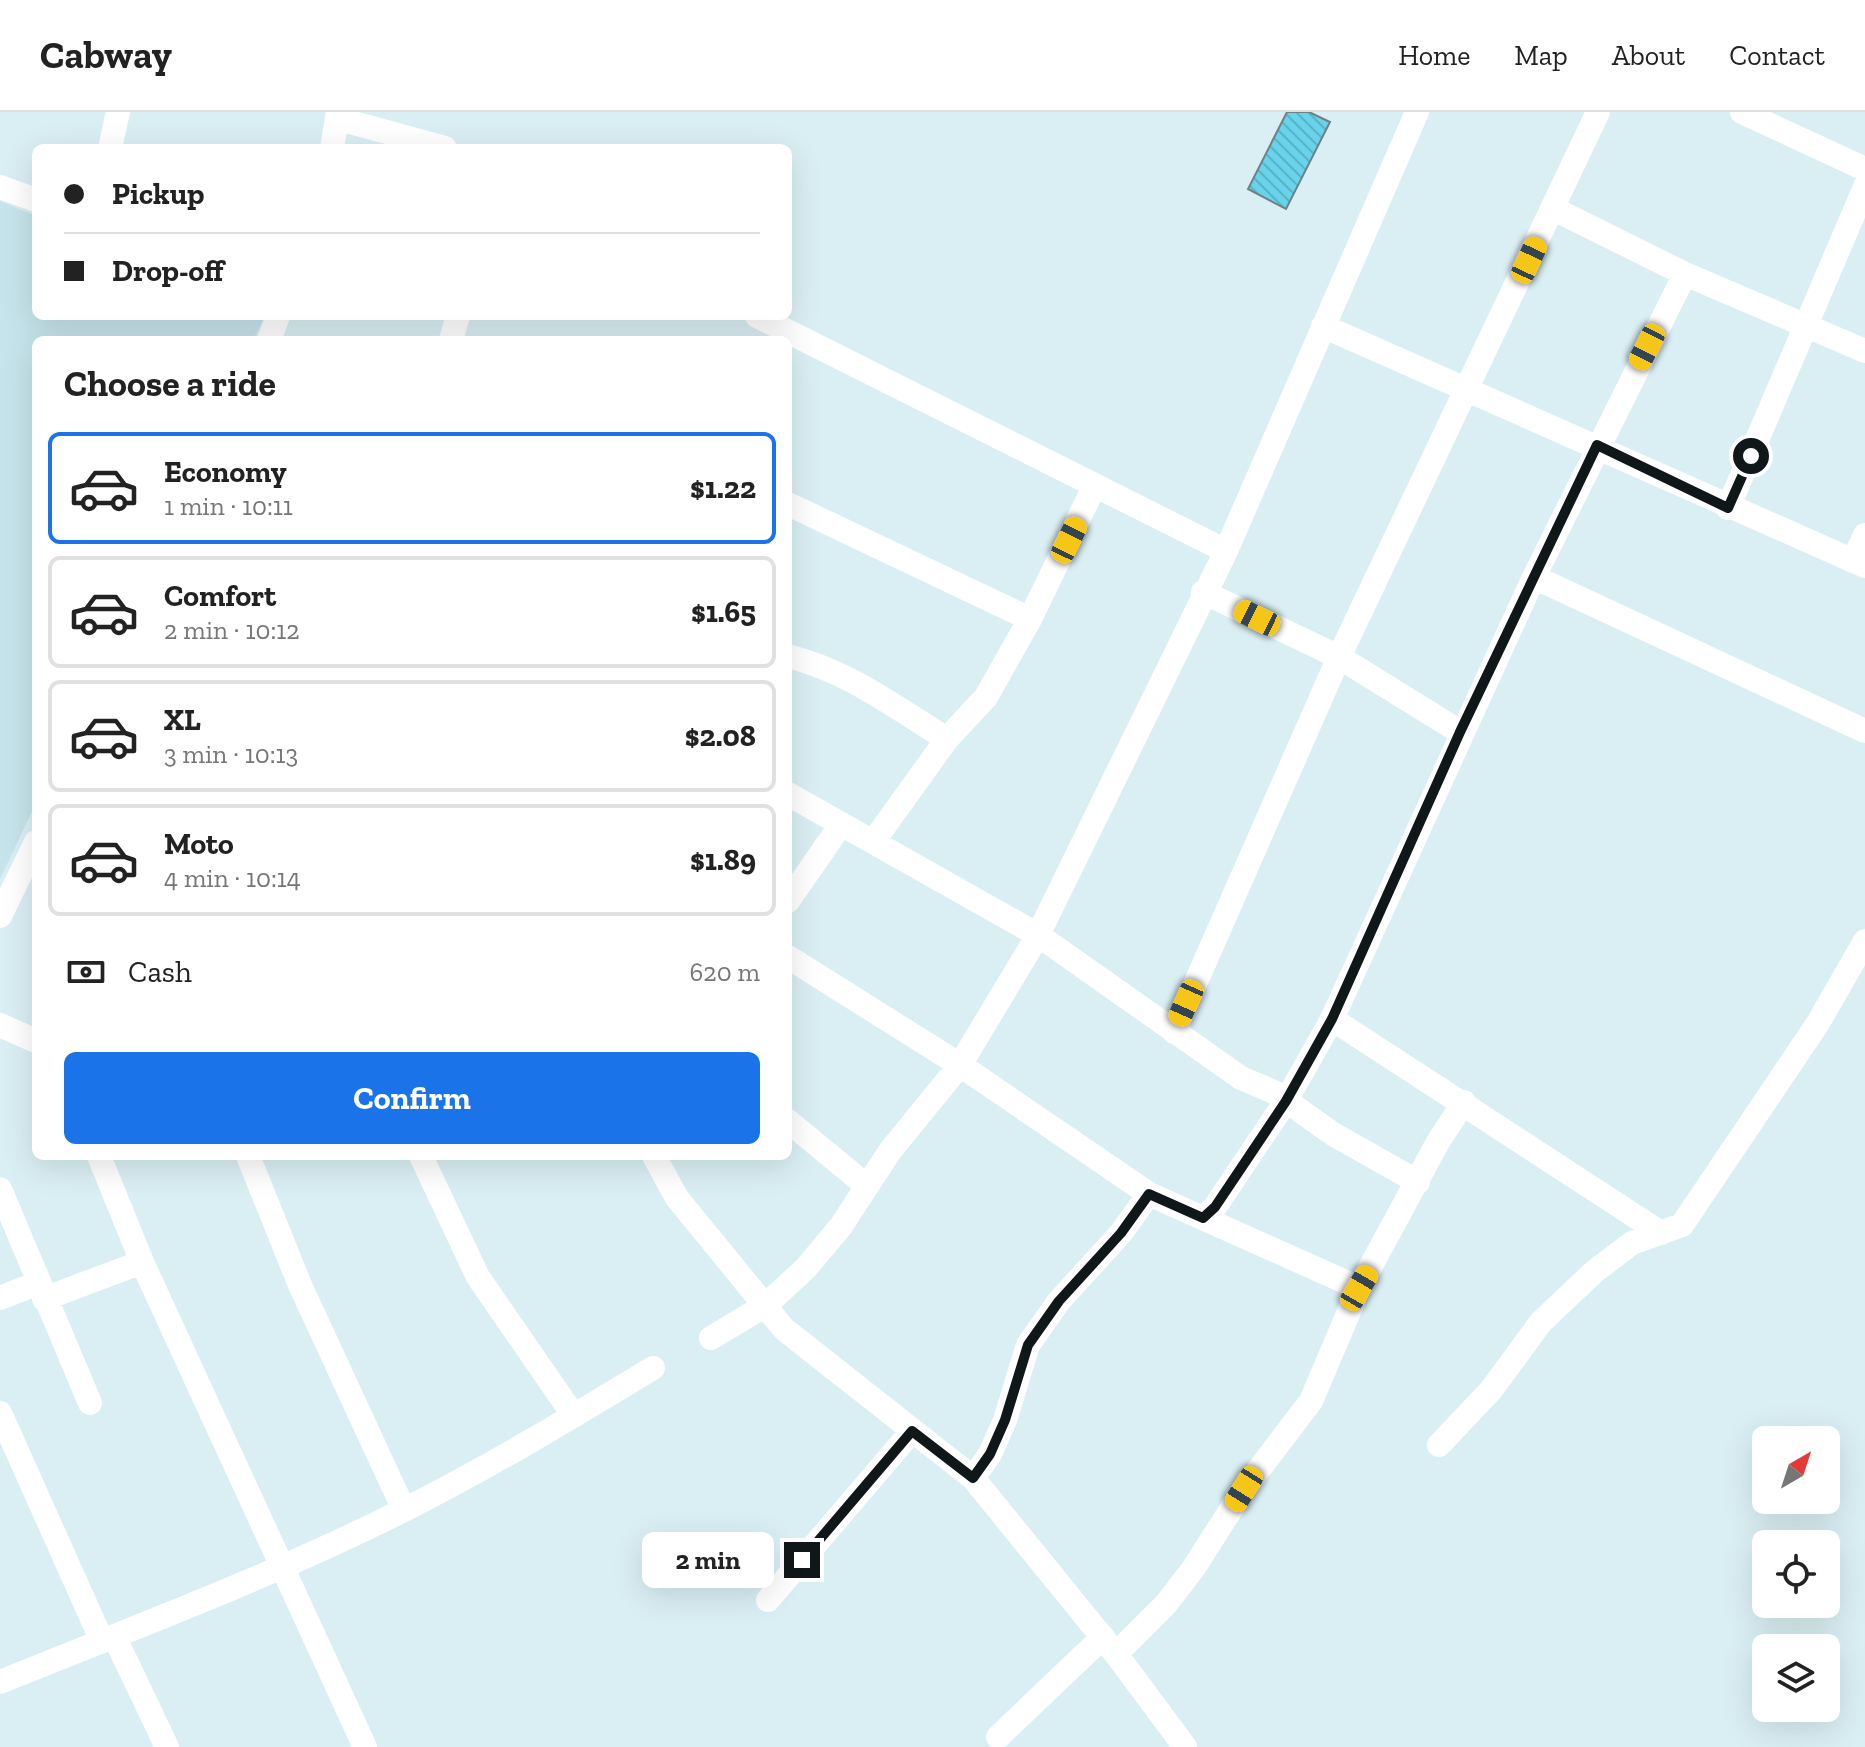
<!DOCTYPE html>
<html lang="en">
<head>
<meta charset="utf-8">
<style>
	body { margin:0; font-family:"Zilla Slab",serif; background:#f6f6f6; color:#222; height:100vh; display:flex; flex-direction:column; font-size:30px; white-space:nowrap }
	* { box-sizing:border-box; margin:0 }
	p { font-size:26px; color:#767676 }
	.icon { flex:none; width:44px; height:44px; fill:none; stroke:currentColor; stroke-width:2; stroke-linecap:round; stroke-linejoin:round }
	.map { position:relative; flex:1; overflow:hidden }
	.details { position:absolute; left:32px; top:224px; width:760px; height:824px; display:flex; flex-direction:column; background:#fff; border-radius:12px; box-shadow:0 8px 32px #0002 }
	.details>* { flex:none }
	.guide { position:absolute; left:32px; top:32px; width:760px; height:176px; border-radius:12px; box-shadow:0 8px 32px #0002; display:grid; align-content:center; height:176px; padding:0 32px; background:#fff }
	.needle { width:52px; rotate:39deg }
	.fabs { position:absolute; left:1752px; top:1314px; display:grid; gap:16px }
	.fabs a { display:grid; place-items:center; width:88px; height:88px; border-radius:12px; background:#fff; box-shadow:0 8px 32px #0002; font-size:40px }
	.end { position:absolute; width:36px; height:36px; margin:-18px; border:10px solid #101719; background:#fff; box-shadow:0 0 0 4px #fff }
	.from { border-radius:50% }
	.bubble { position:absolute; height:56px; border-radius:12px; background:#fff; box-shadow:0 8px 32px #0002; font-size:26px; font-weight:700; line-height:56px; text-align:center }
	.car { position:absolute; width:24px; height:48px; margin:-24px -12px; border-radius:10px; box-shadow:0 0 6px 2px #0007; background:linear-gradient(#f5c518 24%,#345 0 40%,#f5c518 0 76%,#345 0 86%,#f5c518 0) }
	.guide b { display:flex; align-items:center; gap:28px; height:76px; font-size:30px }
	.guide b+b { border-top:2px solid #e0e0e0 }
	.guide i { width:20px; height:20px; background:#222 }
	ul { padding:0; list-style:none }
	li { display:flex; align-items:center; gap:24px; height:112px; margin:0 16px 12px; padding:0 16px; border:4px solid #e0e0e0; border-radius:12px }
	li div { flex:1 }
	li b { display:block; font-size:30px }
	li em { font-style:normal; font-weight:700 }
	li.selected { border-color:#1a73e8 }
	li>.icon { width:72px; height:72px; stroke-width:1.5 }
	h2 { padding:0 32px; font-size:36px; line-height:96px }
	.pay { display:flex; align-items:center; gap:20px; height:88px; padding:0 32px; font-size:30px }
	.pay p { margin-inline-start:auto }
	.cta { display:flex; gap:16px; margin-top:auto; padding:16px 32px }
	.cta a { flex:1; height:92px; border-radius:12px; background:#1a73e8; color:#fff; font-size:32px; font-weight:700; line-height:92px; text-align:center }
	header { display:flex; align-items:center; gap:48px; box-sizing:border-box; height:112px; padding:0 40px; background:#fff; border-bottom:2px solid #e0e0e0 }
	header strong { font-size:38px }
	nav { display:flex; gap:44px; margin-inline-start:auto; font-size:28px }
	.map>svg:first-child { display:block }
</style>
</head>
<body>
<header>
<strong>Cabway</strong>
<nav><a>Home</a><a>Map</a><a>About</a><a>Contact</a></nav>
</header>
<div class="map">
<svg width="1865" height="1635" viewBox="0 0 1865 1635">
	<defs>
		<pattern id="building-back-hatch" width="6" height="6" patternUnits="userSpaceOnUse" patternTransform="scale(2)"><rect width="6" height="6" fill="#68d3ea"/><path d="M-1 5l2 2M0 0l6 6M5-1l2 2" fill="none" stroke="#59b4c8"/></pattern>
	</defs>
	<rect width="100%" height="100%" fill="#daeff4"/>
	<path fill="#c6e4eb" d="M0,89l36,15v100h229l-12,24h-217v463l-36,76z"/>
	<path fill="url(#building-back-hatch)" stroke="#6e8186" stroke-width="2" d="M1287,0h22l21,10 -44,87 -38,-20z"/>
	<g fill="none" stroke-linecap="round" stroke-linejoin="round">
		<path stroke="#fff" stroke-width="24" d="M1742,0l123,57
			M339,7l106,29
			M110,36l8,-36
			M332,36l6,-36
			M0,75l36,13
			M1554,97l131,65 180,77
			M757,204l469,235
			M1323,214l542,240
			M269,228l9,-24
			M451,228l7,-24
			M788,392l242,115
			M1728,396l137,-321
			M1853,449l12,-26
			M1534,465l331,154
			M1203,480l136,65 121,75
			M788,544c64,17 103,49 159,83
			M788,682l250,141 203,143 33,14 59,42 85,48
			M873,730l74,-103 39,-42 44,-78 64,-132
			M788,789l52,-75
			M0,804l36,-74
			M788,845l172,108 189,129 210,94
			M1332,907l329,214
			M0,913l36,16
			M1174,920l165,-375 259,-545
			M788,1009l79,65
			M99,1044l43,106 223,485
			M248,1044l52,129 104,225
			M421,1044l57,121 96,139
			M654,1044l23,42 107,131 189,149 143,176 69,93
			M0,1077l90,214
			M1203,1106l12,-11 71,-106 46,-82 202,-442 151,-303
			M0,1186l38,-15
			M44,1187l98,-37
			M711,1226l55,-33 40,-37 35,-42 49,-75 70,-86 78,-130 188,-384 191,-439
			M0,1301l102,228
			M1439,1333l52,-55 50,-68 54,-51 37,-28 50,-18 136,-202 47,-82
			M973,1366l17,-24 15,-34 23,-75 31,-44 62,-68 28,-39
			M768,1488l144,-169
			M114,1524l53,111
			M1116,1542l50,-50 27,-35 51,-80 67,-88 48,-113 79,-146 26,-40
			M0,1570c136,-55 275,-107 406,-173 85,-43 166,-92 247,-141
			M998,1625l105,-100"/>
	</g>
	<g fill="none" stroke-linecap="round" stroke-linejoin="round">
		<path stroke="#101719" stroke-width="10" d="M802,1448l110,-129 61,47 17,-24 15,-34 23,-75 31,-44 62,-68 28,-39 54,24 12,-11 71,-106 46,-82 128,-287 137,-287 131,63 23,-52"/>
	</g>
</svg>
<div class="fabs">
<a><svg class="needle" viewBox="-14 -14 28 28"><path d="M0-13l5 13h-10z" fill="#e53935"/><path d="M0 13l5-13h-10z" fill="#767676"/></svg></a>
<a><svg class="icon" aria-label="locate" viewBox="0 0 24 24"><circle cx="12" cy="12" r="6"/><path d="M12 2v4M12 18v4M2 12h4M18 12h4"/></svg></a>
<a><svg class="icon" aria-label="layers" viewBox="0 0 24 24"><path d="M12 4l9 5-9 5-9-5zM3 14l9 5 9-5"/></svg></a>
</div>
<i class="end from" style="left:1751px;top:344px"></i>
<i class="end" style="left:802px;top:1448px"></i>
<div class="bubble" style="left:642px;top:1420px;width:132px">2 min</div>
<i class="car" style="left:1529px;top:148px;rotate:25deg"></i>
<i class="car" style="left:1647px;top:235px;rotate:207deg"></i>
<i class="car" style="left:1069px;top:428px;rotate:26deg"></i>
<i class="car" style="left:1257px;top:506px;rotate:296deg"></i>
<i class="car" style="left:1186px;top:891px;rotate:204deg"></i>
<i class="car" style="left:1359px;top:1176px;rotate:30deg"></i>
<i class="car" style="left:1244px;top:1377px;rotate:212deg"></i>
<div class="guide">
<b><i class="from"></i>Pickup</b>
<b><i></i>Drop-off</b>
</div>
<section class="details">
<h2>Choose a ride</h2>
<ul>
<li class="selected"><svg class="icon" aria-label="car" viewBox="0 0 24 24"><path d="M5 17H2v-5l4-1 3-4h7l3 4 3 1v5h-3M9 17h6M6 11h13"/><circle cx="7" cy="17" r="2"/><circle cx="17" cy="17" r="2"/></svg><div><b>Economy</b><p>1 min · 10:11</p></div><em>$1.22</em></li>
<li><svg class="icon" aria-label="car" viewBox="0 0 24 24"><path d="M5 17H2v-5l4-1 3-4h7l3 4 3 1v5h-3M9 17h6M6 11h13"/><circle cx="7" cy="17" r="2"/><circle cx="17" cy="17" r="2"/></svg><div><b>Comfort</b><p>2 min · 10:12</p></div><em>$1.65</em></li>
<li><svg class="icon" aria-label="car" viewBox="0 0 24 24"><path d="M5 17H2v-5l4-1 3-4h7l3 4 3 1v5h-3M9 17h6M6 11h13"/><circle cx="7" cy="17" r="2"/><circle cx="17" cy="17" r="2"/></svg><div><b>XL</b><p>3 min · 10:13</p></div><em>$2.08</em></li>
<li><svg class="icon" aria-label="car" viewBox="0 0 24 24"><path d="M5 17H2v-5l4-1 3-4h7l3 4 3 1v5h-3M9 17h6M6 11h13"/><circle cx="7" cy="17" r="2"/><circle cx="17" cy="17" r="2"/></svg><div><b>Moto</b><p>4 min · 10:14</p></div><em>$1.89</em></li>
</ul>
<div class="pay"><svg class="icon" aria-label="cash" viewBox="0 0 24 24"><path d="M3 7h18v10H3z"/><circle cx="12" cy="12" r="2"/></svg>Cash<p>620 m</p></div>
<div class="cta"><a>Confirm</a></div>
</section>
</div>
</body>
</html>
